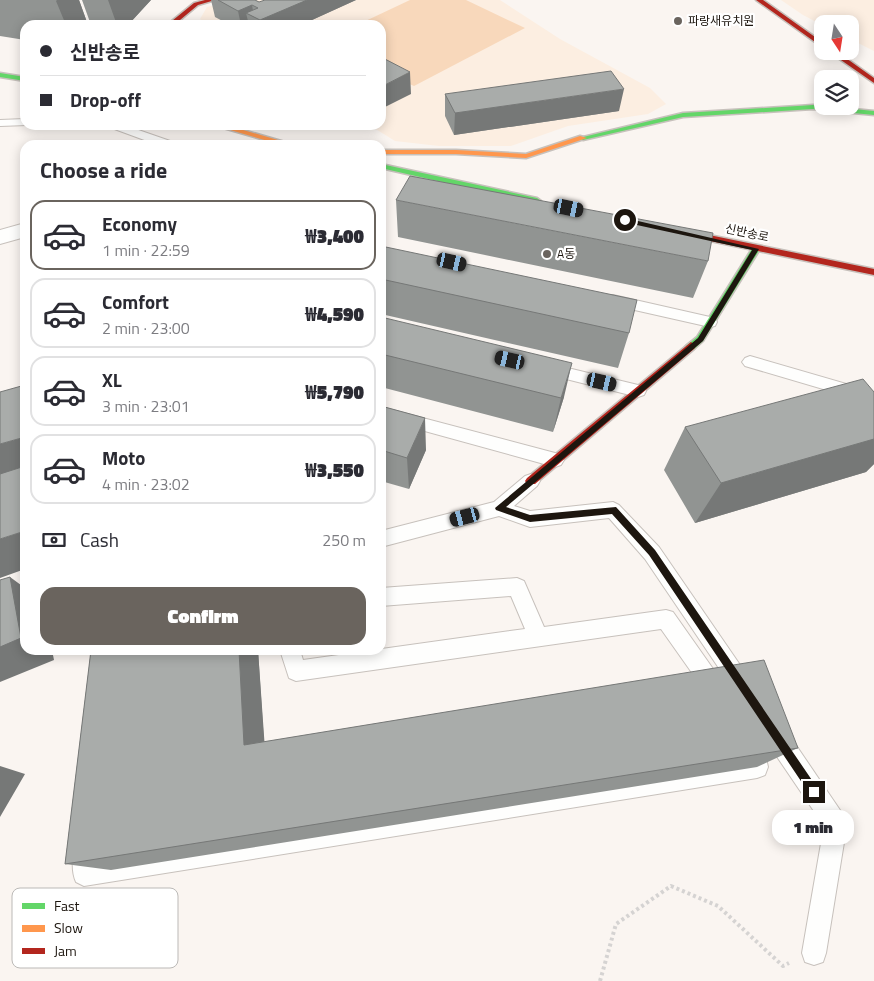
<!DOCTYPE html>
<html lang="en">
<head>
<meta charset="utf-8">
<style>
	body { margin:0; font-family:"Titillium Web","Noto Sans KR",sans-serif; background:#f2f2f3; color:#2b2b33; height:100vh; display:flex; flex-direction:column; font-size:19px; white-space:nowrap }
	* { box-sizing:border-box; margin:0 }
	p { font-size:16px; color:#7c7c81 }
	.icon { flex:none; width:28px; height:28px; fill:none; stroke:currentColor; stroke-width:2; stroke-linecap:round; stroke-linejoin:round }
	.map { position:relative; flex:1; overflow:hidden }
	.sheet { position:absolute; left:20px; top:140px; width:366px; height:515px; display:flex; flex-direction:column; background:#fff; border-radius:15px; box-shadow:0 2px 12px #0003 }
	.sheet>* { flex:none }
	.guide { position:absolute; left:20px; top:20px; width:366px; height:110px; border-radius:15px; box-shadow:0 2px 12px #0003; display:grid; align-content:center; height:110px; padding:0 20px; background:#fff }
	.needle { width:32px; rotate:168deg }
	.tools { position:absolute; left:814px; top:15px; display:grid; gap:10px }
	.tools a { display:grid; place-items:center; width:45px; height:45px; border-radius:10px; background:#fff; box-shadow:0 2px 12px #0003; font-size:25px }
	.end { position:absolute; width:22px; height:22px; margin:-11px; border:6px solid #1d160f; background:#fff; box-shadow:0 0 0 2px #fff }
	.from { border-radius:50% }
	.bubble { position:absolute; height:35px; border-radius:15px; background:#fff; box-shadow:0 2px 12px #0003; font-size:16px; font-weight:800; line-height:35px; text-align:center }
	.car { position:absolute; width:15px; height:30px; margin:-15px -8px; border-radius:6px; box-shadow:0 0 4px 1px #0007; background:linear-gradient(#222 24%,#8ab4d8 0 40%,#222 0 76%,#8ab4d8 0 86%,#222 0) }
	.guide b { display:flex; align-items:center; gap:18px; height:48px; font-size:19px }
	.guide b+b { border-top:1px solid #e1e1e2 }
	.guide i { width:12px; height:12px; background:#2b2b33 }
	ul { padding:0; list-style:none }
	li { display:flex; align-items:center; gap:15px; height:70px; margin:0 10px 8px; padding:0 10px; border:2px solid #e1e1e2; border-radius:15px }
	li div { flex:1 }
	li b { display:block; font-size:19px }
	li em { font-style:normal; font-weight:800 }
	li.active { border-color:#6a645e }
	li>.icon { width:45px; height:45px; stroke-width:1.5 }
	h2 { padding:0 20px; font-size:22px; line-height:60px }
	.pay { display:flex; align-items:center; gap:12px; height:55px; padding:0 20px; font-size:19px }
	.pay p { margin-inline-start:auto }
	.cta { display:flex; gap:10px; margin-top:auto; padding:10px 20px }
	.cta a { flex:1; height:58px; border-radius:15px; background:#6a645e; color:#fff; font-size:20px; font-weight:800; line-height:58px; text-align:center }
	.map>svg:first-child { display:block }
</style>
</head>
<body>
<div class="map">
<svg width="874" height="981" viewBox="0 0 874 981">
	<rect width="100%" height="100%" fill="#faf5f1"/>
	<path fill="#fceee1" d="M235,0h265l60,39 90,49 16,16 -18,10 -80,12 -57,20h-72l-44,-5 -26,-16h12v-100h-172l-9,-6 7,-12z
		M781,0h93v51l-24,-12v-15l-28,1 -19,-10z"/>
	<path fill="#f8d8bb" d="M410,0h56l59,28 -111,58 -33,-15v-46h-24z"/>
	<g fill="none" stroke-linecap="round" stroke-linejoin="round">
		<g stroke="#c7c1bc" stroke-width="2">
			<path id="lane" d="M25,119v6h2l-27,1v-6z
				M107,125h17l49,17 2,3h-17l-49,-18z
				M613,295l97,22 5,1 2,4 -2,4 -5,1 -102,-23 -2,-4 2,-4z
				M750,356l124,36v12l-129,-38 -3,-4 3,-4z
				M547,363l91,22 6,2 2,4 -2,4 -6,2 -96,-24 -3,-4 3,-4z
				M381,407l174,46 6,2 3,5 -3,5 -6,2 -174,-48z
				M531,474l6,2 3,5 -3,5 -23,20 16,5 83,-9 6,3 40,42 90,131 3,7 -3,7 -7,3 -7,-3 -90,-133 -36,-41 -79,9 -31,-11 -118,31v-16l113,-29 31,-26z
				M517,578l7,3 20,46 122,-17 7,2 50,71 3,7 -3,7 -7,3 -7,-3 -48,-68 -365,52 -7,-3 -9,-28h20l3,10 222,-31 -14,-33 -130,10v-18z
				M775,723l8,3 61,90 3,8 -21,129 -3,9 -9,3 -9,-3 -3,-9 22,-127 -57,-84 -3,-8 3,-8z
				M753,733l8,3 7,31 -3,8 -8,3 -673,108 -8,-4c-6,-13 -3,-32 3,-45l8,-4 8,4 4,8 -2,15 648,-102 -3,-14 3,-8z"/>
		</g>
		<g stroke="#c7c1bc" stroke-width="2">
			<path id="street" d="M25,223v14l-25,7v-14z"/>
		</g>
		<g stroke="#c7c1bc" stroke-width="3">
			<path id="fast" d="M0,73l25,4v4l-25,-4z
				M813,105l61,6v4l-61,-6 -130,8 -100,23 -4,-2 104,-25z
				M381,164l156,34 4,3 -4,3 -156,-36z
				M756,246l4,3 -57,92 -9,8h-6l-2,-3 11,-9 56,-90z"/>
		</g>
		<g stroke="#c7c1bc" stroke-width="3">
			<path id="slow" d="M213,125h13l69,20h-13z
				M580,136l7,2 -61,20 -70,-4h-75v-4h75l70,4z"/>
		</g>
		<g stroke="#c7c1bc" stroke-width="3">
			<path id="jam" d="M205,0h10l-17,5 -24,20h-7l27,-22z
				M756,0h7l59,42v5z
				M828,51h8l38,27v5z
				M675,228l199,41v6l-202,-42v-4z
				M691,342l5,4 -2,3 -159,135h-8l-2,-3 2,-3z"/>
		</g>
		<path stroke="#d5d3d2" stroke-width="4" stroke-dasharray="3 3" stroke-linecap="butt" d="M600,981l16,-57 55,-38 47,20 65,60 6,-3"/>
		<use href="#lane" fill="#fefefd" fill-rule="evenodd"/>
		<use href="#street" fill="#fefefd" fill-rule="evenodd"/>
		<use href="#fast" fill="#63d668" fill-rule="evenodd"/>
		<use href="#slow" fill="#ff974d" fill-rule="evenodd"/>
		<use href="#jam" fill="#b3261e" fill-rule="evenodd"/>
	</g>
	<path fill="#919492" d="M0,0h79l9,25h-63v15l-25,-4z
		M82,0h69l-23,25h-37z
		M211,0h44l4,2 97,-2 -55,25h-71l-15,-8z
		M445,94l174,17 -165,24 -9,-19z
		M396,200l312,61 -15,37 -295,-61z
		M381,246l248,87 -11,35 -237,-54z
		M381,317l183,80 -11,35 -172,-45z
		M874,392v72l-8,8 -171,51 -31,-53 21,-43z
		M381,406l45,44 -17,39 -28,-8z
		M91,650h167l6,92 534,6 -41,19 -646,103 -46,-6z"/>
	<path fill="#767877" d="M57,0h22l9,25h-22l-10,-24z
		M108,0h43l-23,25h-11z
		M307,0h49l-55,25h-40l-1,-5z
		M252,5l2,12 -8,-4 3,12h-8l-3,-14z
		M410,72l1,22 -30,15v-22z
		M624,89l-5,22 -165,24 1,-22z
		M572,363l-8,34 -11,35 8,-34z
		M425,418l1,32 -17,39 -2,-31z
		M25,437v40l-25,8v-41z
		M874,439v25l-8,8 -171,51 26,-40z
		M25,531v38l-25,9v-39z
		M10,577l15,11v62h27l2,10 -54,22v-35z
		M239,650h19l8,114 -22,-19z
		M0,766l25,8 -25,43z"/>
	<path fill="#a9acaa" stroke="#767877" d="M218,0h37l4,2 6,-2h42l-47,20 -14,-7 12,-5 -6,-3 -14,6z
		M381,57l29,15 -29,15z
		M611,71l13,18 -169,24 -10,-19z
		M410,176l303,57 -5,28 -312,-61z
		M381,246l256,54 -8,33 -248,-54z
		M381,317l191,46 -11,35 -180,-44z
		M863,379l11,13v47l-153,44 -36,-56z
		M25,385v52l-25,7v-52z
		M381,406l44,12 -18,40 -26,-8z
		M25,466v65l-25,8v-65z
		M10,577l11,61 -21,9v-67z
		M91,650h148l5,95 520,-85 34,88 -733,116z"/>
	<path fill="#1d160f" d="M625,218l134,31 -56,92 -197,166 24,8 86,-8 39,43 163,239 2,3 -2,4 -4,2 -3,-2 -162,-241 -37,-41 -82,8 -34,-12 -1,-2 203,-170 54,-88 -129,-28z"/>
	<g fill="#6a645e" stroke="#fff" stroke-width="2">
		<circle cx="678" cy="21" r="5"/>
		<circle cx="547" cy="254" r="5"/>
	</g>
	<g text-anchor="middle" stroke-width="4.5" stroke-linejoin="round" paint-order="stroke">
		<g font-size="12" fill="#1d160f" stroke="#fff" text-anchor="start">
			<text x="688" y="25">파랑새유치원</text>
			<text x="557" y="258">A동</text>
		</g>
		<g font-size="12" fill="#1d160f" stroke="#fff">
			<text transform="translate(747 233) rotate(12)" y="4">신반송로</text>
		</g>
	</g>
	<rect x="12" y="888" width="166" height="80" rx="8" fill="#fff" stroke="#bbb9b7" stroke-width="1"/>
	<rect x="22" y="903" width="23" height="6" fill="#63d668"/>
	<rect x="22" y="925" width="23" height="7" fill="#ff974d"/>
	<rect x="22" y="948" width="23" height="6" fill="#b3261e"/>
	<g font-size="14" fill="#1d160f">
		<text x="54" y="911">Fast</text>
		<text x="54" y="933">Slow</text>
		<text x="54" y="956">Jam</text>
	</g>
</svg>
<div class="tools">
<a><svg class="needle" viewBox="-14 -14 28 28"><path d="M0-13l5 13h-10z" fill="#e53935"/><path d="M0 13l5-13h-10z" fill="#7c7c81"/></svg></a>
<a><svg class="icon" aria-label="layers" viewBox="0 0 24 24"><path d="M12 4l9 5-9 5-9-5zM3 14l9 5 9-5"/></svg></a>
</div>
<i class="end from" style="left:625px;top:220px"></i>
<i class="end" style="left:814px;top:792px"></i>
<div class="bubble" style="left:772px;top:810px;width:82px">1 min</div>
<i class="car" style="left:569px;top:208px;rotate:102deg"></i>
<i class="car" style="left:452px;top:262px;rotate:103deg"></i>
<i class="car" style="left:510px;top:360px;rotate:283deg"></i>
<i class="car" style="left:602px;top:382px;rotate:103deg"></i>
<i class="car" style="left:465px;top:517px;rotate:255deg"></i>
<div class="guide">
<b><i class="from"></i>신반송로</b>
<b><i></i>Drop-off</b>
</div>
<section class="sheet">
<h2>Choose a ride</h2>
<ul>
<li class="active"><svg class="icon" aria-label="car" viewBox="0 0 24 24"><path d="M5 17H2v-5l4-1 3-4h7l3 4 3 1v5h-3M9 17h6M6 11h13"/><circle cx="7" cy="17" r="2"/><circle cx="17" cy="17" r="2"/></svg><div><b>Economy</b><p>1 min · 22:59</p></div><em>₩3,400</em></li>
<li><svg class="icon" aria-label="car" viewBox="0 0 24 24"><path d="M5 17H2v-5l4-1 3-4h7l3 4 3 1v5h-3M9 17h6M6 11h13"/><circle cx="7" cy="17" r="2"/><circle cx="17" cy="17" r="2"/></svg><div><b>Comfort</b><p>2 min · 23:00</p></div><em>₩4,590</em></li>
<li><svg class="icon" aria-label="car" viewBox="0 0 24 24"><path d="M5 17H2v-5l4-1 3-4h7l3 4 3 1v5h-3M9 17h6M6 11h13"/><circle cx="7" cy="17" r="2"/><circle cx="17" cy="17" r="2"/></svg><div><b>XL</b><p>3 min · 23:01</p></div><em>₩5,790</em></li>
<li><svg class="icon" aria-label="car" viewBox="0 0 24 24"><path d="M5 17H2v-5l4-1 3-4h7l3 4 3 1v5h-3M9 17h6M6 11h13"/><circle cx="7" cy="17" r="2"/><circle cx="17" cy="17" r="2"/></svg><div><b>Moto</b><p>4 min · 23:02</p></div><em>₩3,550</em></li>
</ul>
<div class="pay"><svg class="icon" aria-label="cash" viewBox="0 0 24 24"><path d="M3 7h18v10H3z"/><circle cx="12" cy="12" r="2"/></svg>Cash<p>250 m</p></div>
<div class="cta"><a>Confirm</a></div>
</section>
</div>
</body>
</html>
